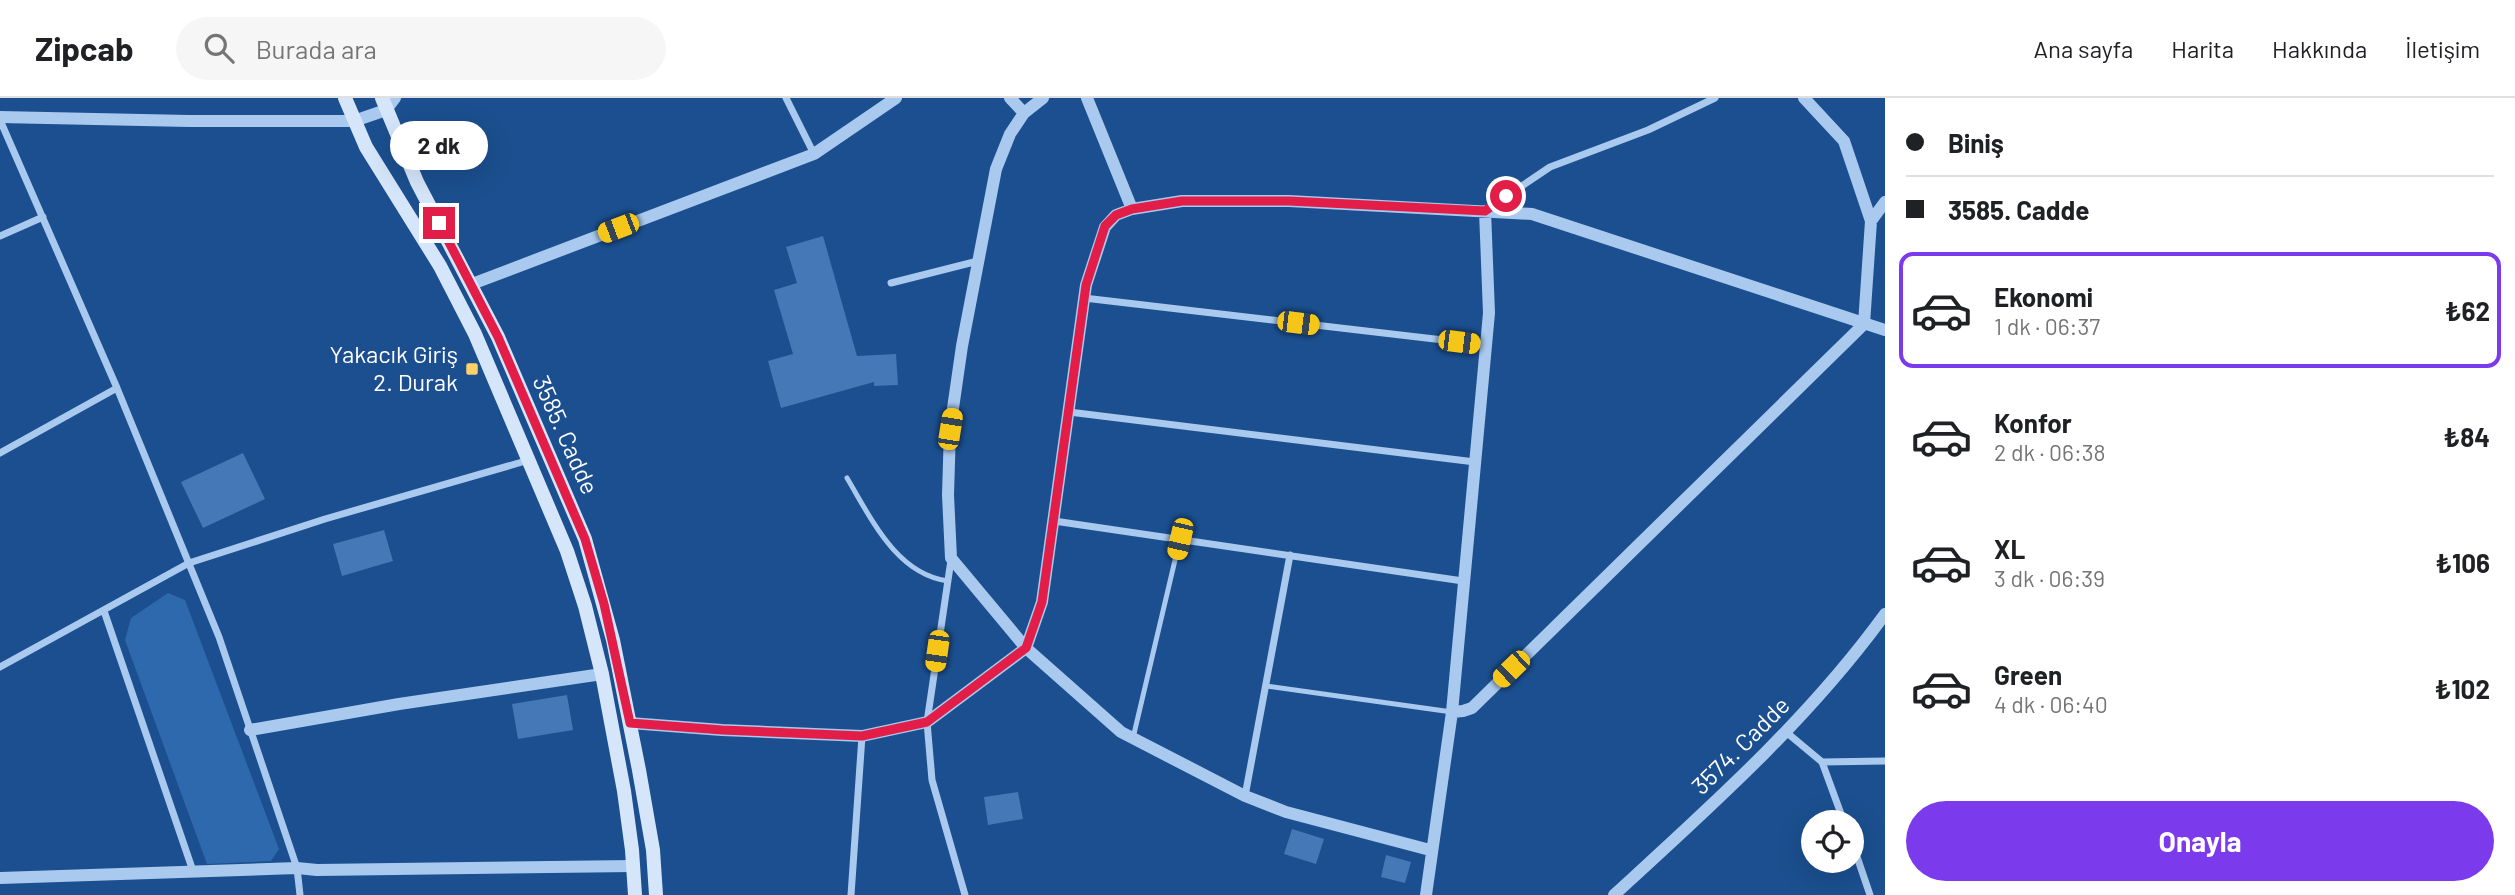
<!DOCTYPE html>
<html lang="tr">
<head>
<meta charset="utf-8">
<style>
	body { margin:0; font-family:Barlow,sans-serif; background:#f6f6f6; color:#202124; height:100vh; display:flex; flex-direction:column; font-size:26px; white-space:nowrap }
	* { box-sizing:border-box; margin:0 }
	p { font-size:23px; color:#757577 }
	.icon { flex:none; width:38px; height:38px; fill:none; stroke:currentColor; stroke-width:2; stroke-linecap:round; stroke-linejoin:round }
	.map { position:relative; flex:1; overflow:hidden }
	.details { display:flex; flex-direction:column; background:#fff; width:630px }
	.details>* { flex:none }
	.top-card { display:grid; align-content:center; height:154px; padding:0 21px; background:#fff }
	.controls { position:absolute; left:1801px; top:712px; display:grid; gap:14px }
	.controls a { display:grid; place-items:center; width:63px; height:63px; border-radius:50%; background:#fff; box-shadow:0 7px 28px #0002; font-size:35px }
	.end { position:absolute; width:32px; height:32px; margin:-16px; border:9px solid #e11d48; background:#fff; box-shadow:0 0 0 4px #fff }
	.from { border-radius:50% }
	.bubble { position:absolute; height:49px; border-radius:24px; background:#fff; box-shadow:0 7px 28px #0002; font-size:23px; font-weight:700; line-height:49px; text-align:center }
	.car { position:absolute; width:21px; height:42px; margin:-21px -10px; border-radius:9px; box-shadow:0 0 5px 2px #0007; background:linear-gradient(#f5c518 24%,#345 0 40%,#f5c518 0 76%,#345 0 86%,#f5c518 0) }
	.top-card b { display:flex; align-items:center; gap:24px; height:66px; font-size:26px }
	.top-card b+b { border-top:2px solid #e0e0e0 }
	.top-card i { width:18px; height:18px; background:#202124 }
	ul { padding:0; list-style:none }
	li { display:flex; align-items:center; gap:21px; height:116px; margin:0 14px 10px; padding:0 7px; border:4px solid transparent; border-radius:14px }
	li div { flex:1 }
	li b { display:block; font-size:26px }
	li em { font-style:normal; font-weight:700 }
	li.selected { border-color:#7c3aed }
	li>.icon { width:63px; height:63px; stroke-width:1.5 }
	.button { display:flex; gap:14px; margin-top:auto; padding:14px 21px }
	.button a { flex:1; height:80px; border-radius:42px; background:#7c3aed; color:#fff; font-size:28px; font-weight:700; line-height:80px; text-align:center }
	header { display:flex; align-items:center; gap:42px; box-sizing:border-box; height:98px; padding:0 35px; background:#fff; border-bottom:2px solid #e0e0e0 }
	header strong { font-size:33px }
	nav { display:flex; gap:38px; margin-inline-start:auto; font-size:24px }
	.search { width:490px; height:63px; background:#f6f6f6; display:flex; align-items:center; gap:18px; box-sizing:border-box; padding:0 24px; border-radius:38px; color:#757577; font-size:26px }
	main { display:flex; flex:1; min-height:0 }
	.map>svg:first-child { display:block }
</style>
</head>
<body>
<header>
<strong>Zipcab</strong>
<div class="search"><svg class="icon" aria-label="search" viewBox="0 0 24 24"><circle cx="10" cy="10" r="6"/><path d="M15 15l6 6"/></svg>Burada ara</div>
<nav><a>Ana sayfa</a><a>Harita</a><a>Hakkında</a><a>İletişim</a></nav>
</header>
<main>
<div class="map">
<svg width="1885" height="797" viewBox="0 0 1885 797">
	<rect width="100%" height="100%" fill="#1b4f8f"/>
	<path fill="#2e69ad" d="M168,495l17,7 94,249 -8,12 -64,3 -82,-224 6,-22z"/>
	<path fill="#4478b7" d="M823,138l34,120 39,-2 2,31 -24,1v-4l-93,26 -13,-47 25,-7 -19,-64 23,-7 -11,-36z
		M243,355l22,46 -62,29 -22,-46z
		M384,432l9,31 -51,15 -9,-32z
		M567,597l6,35 -55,9 -6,-35z
		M1018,694l5,27 -35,6 -4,-28z
		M1292,731l32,10 -8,25 -32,-10z
		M1386,757l25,7 -6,21 -24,-6z"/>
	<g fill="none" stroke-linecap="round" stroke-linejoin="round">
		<path stroke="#a9c9ee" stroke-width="5" d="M847,380c24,40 49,96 101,103
			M1266,588l186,26
			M1133,640l47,-199"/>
		<path stroke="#a9c9ee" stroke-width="7" d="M786,0l28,56
			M0,22l117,268 102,249 78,231 3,27
			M1485,113l65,-44 98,-37 67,-32
			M0,138l43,-19
			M891,185l87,-22
			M1084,200l402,47
			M1069,314l406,50
			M0,355l117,-65
			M1054,423l409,60
			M951,462l-24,162 5,58 33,115
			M104,513l89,260
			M0,569l189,-104 136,-44 204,-59
			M1786,634l36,30 63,-1
			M1822,664l22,60
			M1245,698l45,-241
			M1852,744l18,53
			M851,797l11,-159"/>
		<path stroke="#a9c9ee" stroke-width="12" d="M1010,0l14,15
			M1043,0l-19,15 -14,21 -14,35 -34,177 -12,83 -2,66 3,63 75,90 95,84 124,64 41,16 144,38
			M1087,0l45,111
			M0,19l189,4h165l32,-11 9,-12
			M1871,123l14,-19
			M472,186l342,-130 82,-56
			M1452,614l11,-1 9,-3 392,-384 7,-103 -27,-80 -40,-43
			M630,625l92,7 140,6 65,-14 99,-74 16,-46 44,-317 19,-58 11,-12 16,-6 50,-8h107l243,13 353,116
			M250,632l149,-26 203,-30
			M0,780l297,-10 20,2 317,-4
			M1426,797l26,-183 37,-399 -4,-102
			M1614,797c96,-88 194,-175 271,-281"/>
		<path stroke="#d6e6fa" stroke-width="14" d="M345,0l21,49 74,119 35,68 92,217 18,55 17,68 22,117 8,59 3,45
			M382,0l35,84 81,155 87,202 28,101 26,130 14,80 3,45"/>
	</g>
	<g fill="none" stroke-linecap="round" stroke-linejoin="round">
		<path stroke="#e11d48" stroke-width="9" d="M439,125l59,114 87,202 19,65 26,119 92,7 140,6 65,-14 99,-74 16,-46 44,-317 19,-59 11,-11 16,-6 50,-8h107l196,10 21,-15"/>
	</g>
	<rect fill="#ffd166" stroke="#1b4f8f" stroke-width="2.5" x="465" y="264" width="14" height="14" rx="3.5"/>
	<g text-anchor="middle" stroke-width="7" stroke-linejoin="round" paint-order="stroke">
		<g font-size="24" fill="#fff" stroke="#1b4f8f" text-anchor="end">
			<text x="458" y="265">Yakacık Giriş<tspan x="458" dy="28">2. Durak</tspan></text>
		</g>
		<g font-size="24" fill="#fff" stroke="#1b4f8f">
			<text transform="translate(565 337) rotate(66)" y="8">3585. Cadde</text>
			<text transform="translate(1741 648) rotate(-45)" y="8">3574. Cadde</text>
		</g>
	</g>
</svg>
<div class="controls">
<a><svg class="icon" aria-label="locate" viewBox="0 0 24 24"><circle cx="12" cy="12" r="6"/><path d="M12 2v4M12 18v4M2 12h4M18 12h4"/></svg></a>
</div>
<i class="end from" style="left:1506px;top:98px"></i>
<i class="end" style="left:439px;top:125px"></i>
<div class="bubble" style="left:390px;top:23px;width:98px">2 dk</div>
<i class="car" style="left:618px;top:130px;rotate:249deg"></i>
<i class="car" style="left:1298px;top:225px;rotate:97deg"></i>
<i class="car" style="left:1459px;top:244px;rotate:97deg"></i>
<i class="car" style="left:950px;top:331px;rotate:9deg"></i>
<i class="car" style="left:1180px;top:441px;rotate:193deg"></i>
<i class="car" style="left:937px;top:553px;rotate:188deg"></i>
<i class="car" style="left:1511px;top:571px;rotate:226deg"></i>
</div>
<section class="details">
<div class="top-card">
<b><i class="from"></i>Biniş</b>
<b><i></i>3585. Cadde</b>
</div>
<ul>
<li class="selected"><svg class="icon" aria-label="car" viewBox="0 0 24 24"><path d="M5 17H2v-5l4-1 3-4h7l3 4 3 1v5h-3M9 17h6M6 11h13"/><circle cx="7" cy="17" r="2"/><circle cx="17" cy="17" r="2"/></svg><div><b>Ekonomi</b><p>1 dk · 06:37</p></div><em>₺62</em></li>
<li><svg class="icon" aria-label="car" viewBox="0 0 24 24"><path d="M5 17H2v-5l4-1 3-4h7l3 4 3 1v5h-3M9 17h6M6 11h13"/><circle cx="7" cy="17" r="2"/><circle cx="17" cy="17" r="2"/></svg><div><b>Konfor</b><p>2 dk · 06:38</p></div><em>₺84</em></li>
<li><svg class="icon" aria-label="car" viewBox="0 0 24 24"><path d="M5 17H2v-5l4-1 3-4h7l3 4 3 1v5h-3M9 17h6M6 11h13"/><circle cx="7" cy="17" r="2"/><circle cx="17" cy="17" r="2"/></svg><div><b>XL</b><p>3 dk · 06:39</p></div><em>₺106</em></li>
<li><svg class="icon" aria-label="car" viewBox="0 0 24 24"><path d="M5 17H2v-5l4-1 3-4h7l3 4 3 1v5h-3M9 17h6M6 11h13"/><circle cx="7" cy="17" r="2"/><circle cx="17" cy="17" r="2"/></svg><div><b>Green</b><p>4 dk · 06:40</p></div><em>₺102</em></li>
</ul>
<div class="button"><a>Onayla</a></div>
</section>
</main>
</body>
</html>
